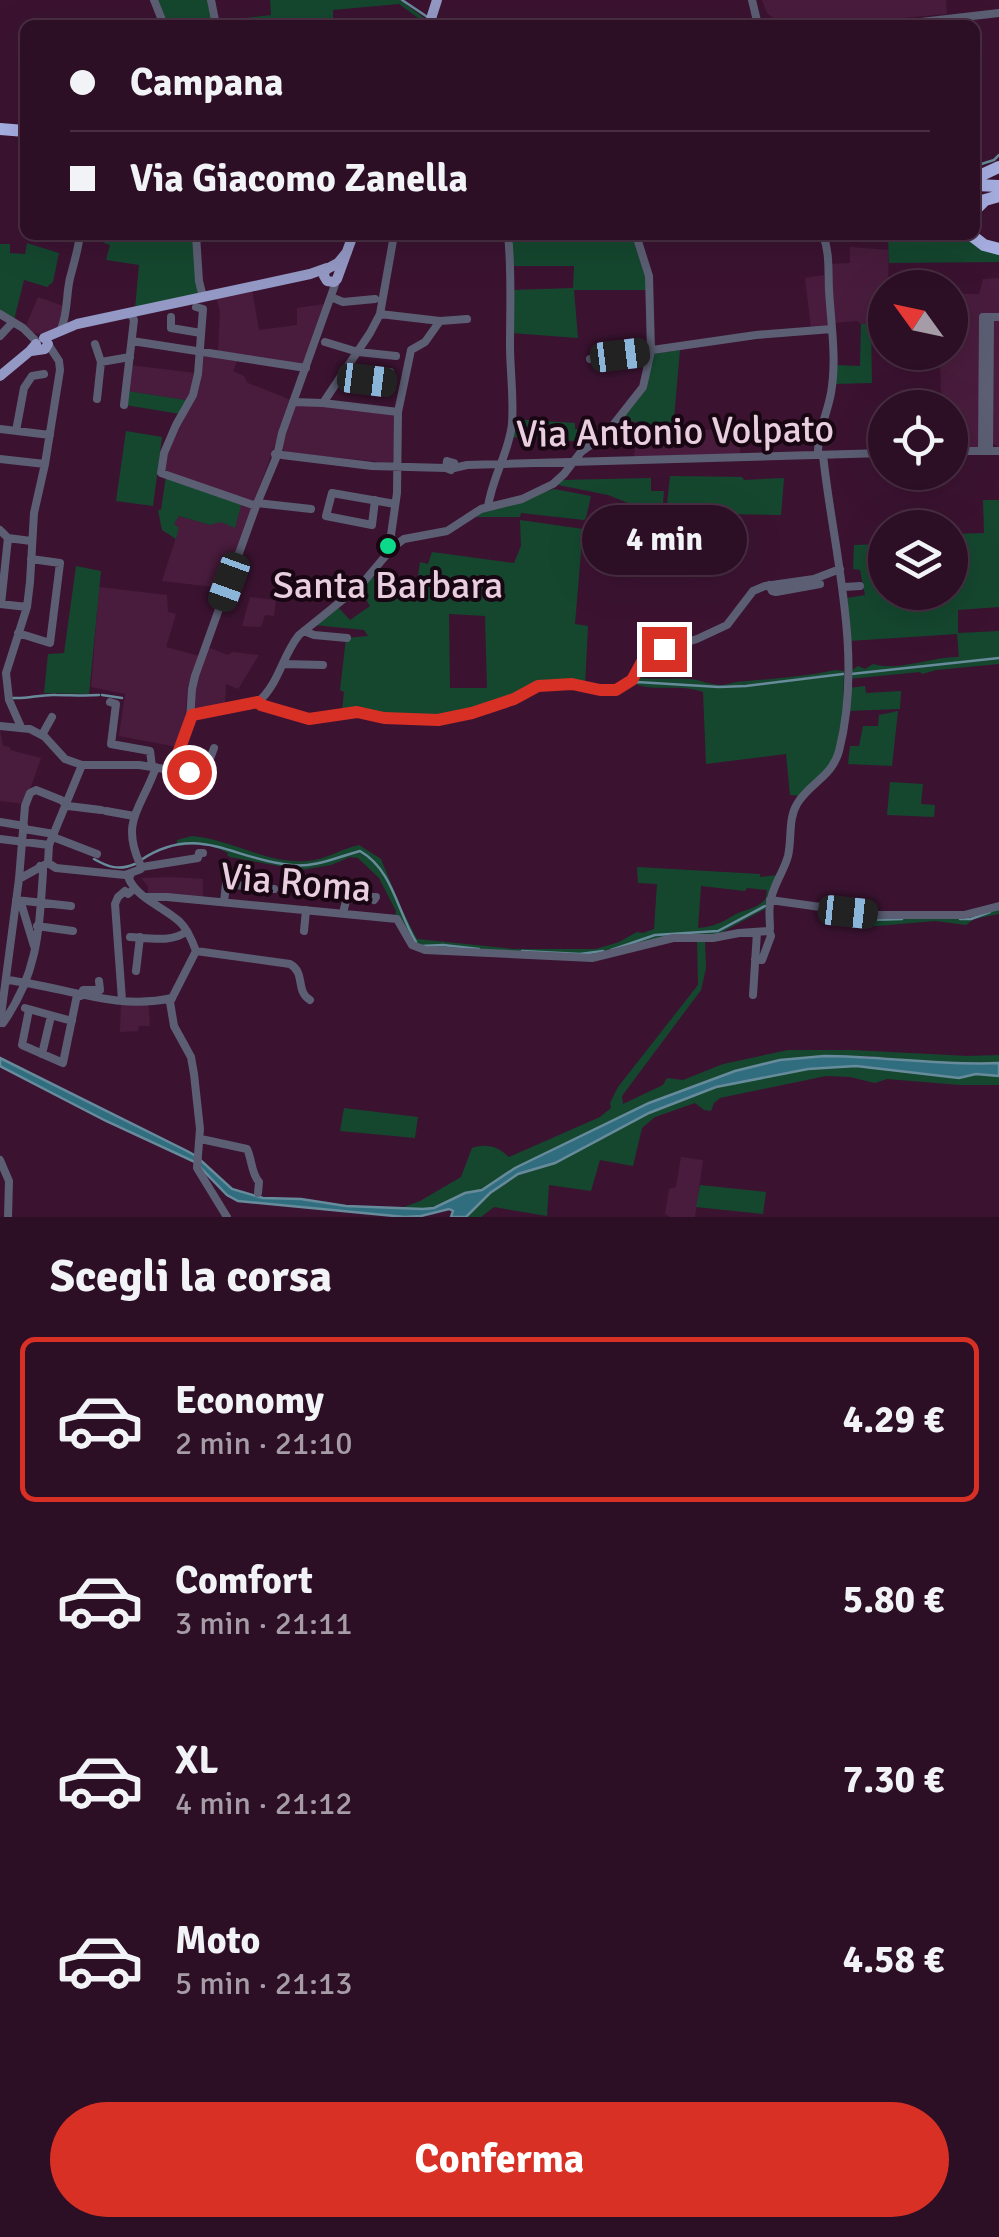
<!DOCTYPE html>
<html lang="it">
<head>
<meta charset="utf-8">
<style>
	body { margin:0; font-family:Signika,sans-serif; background:#381c32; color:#f1f3f6; height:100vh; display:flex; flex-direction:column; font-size:38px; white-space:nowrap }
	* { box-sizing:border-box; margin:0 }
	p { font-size:32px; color:#a69ca7 }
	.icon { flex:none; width:55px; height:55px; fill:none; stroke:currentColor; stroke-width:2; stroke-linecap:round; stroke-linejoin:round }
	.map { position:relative; height:1217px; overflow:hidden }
	.drawer { display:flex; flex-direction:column; background:#2c0e25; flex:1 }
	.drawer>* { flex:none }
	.banner { position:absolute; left:20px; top:20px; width:960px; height:220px; border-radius:15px; box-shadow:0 10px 40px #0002,0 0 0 2px #482e42; display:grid; align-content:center; height:220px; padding:0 50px; background:#2c0e25 }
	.needle { width:65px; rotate:303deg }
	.buttons { position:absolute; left:868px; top:270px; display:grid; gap:20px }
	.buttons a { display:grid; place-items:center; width:100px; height:100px; border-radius:50%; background:#2c0e25; box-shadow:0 10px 40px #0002,0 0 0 2px #482e42; font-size:50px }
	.end { position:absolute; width:45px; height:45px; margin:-22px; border:12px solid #d93025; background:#fff; box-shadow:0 0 0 5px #fff }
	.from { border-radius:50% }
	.bubble { position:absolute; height:70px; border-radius:35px; background:#2c0e25; box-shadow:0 10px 40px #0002,0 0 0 2px #482e42; font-size:32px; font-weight:700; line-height:70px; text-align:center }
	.car { position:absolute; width:30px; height:60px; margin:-30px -15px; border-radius:12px; box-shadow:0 0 8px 2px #0007; background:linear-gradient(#222 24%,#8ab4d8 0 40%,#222 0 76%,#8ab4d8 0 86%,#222 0) }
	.banner b { display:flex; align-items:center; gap:35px; height:95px; font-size:38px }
	.banner b+b { border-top:2px solid #482e42 }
	.banner i { width:25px; height:25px; background:#f1f3f6 }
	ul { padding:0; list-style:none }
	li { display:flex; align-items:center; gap:30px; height:165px; margin:0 20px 15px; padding:0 30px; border:5px solid transparent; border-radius:15px }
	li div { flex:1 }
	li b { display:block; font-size:38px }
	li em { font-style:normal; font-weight:700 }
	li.active { border-color:#d93025 }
	li>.icon { width:90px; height:90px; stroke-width:1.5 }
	h2 { padding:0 50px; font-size:45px; line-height:120px }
	.cta { display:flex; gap:20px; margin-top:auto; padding:20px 50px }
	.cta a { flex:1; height:115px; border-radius:60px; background:#d93025; color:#fff; font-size:40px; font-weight:700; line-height:115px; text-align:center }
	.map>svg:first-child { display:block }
</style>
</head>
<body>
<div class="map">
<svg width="999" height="1217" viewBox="0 0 999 1217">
	<rect width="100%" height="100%" fill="#3b1331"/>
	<path fill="#491c3d" d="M762,0h184l1,14 -64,6 -84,5 -24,-5 -8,-7z
		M850,247l39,3 -1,37 -3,1v33l-24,3 -4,-3 -23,2 -5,-59 21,-1z
		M824,275l5,51 -18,2 -6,-50z
		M999,278v37l-16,1 -3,130 -4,3 -26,1v-42l-9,-1 -1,-54 10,-1v-58h29l4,-15z
		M252,290l7,40 38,-5v-17l28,-4 -22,62 -85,-14 2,-41 -4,-13z
		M38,297l25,9v19l-22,9 -7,-1 -9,-5z
		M999,318v130l-6,-5v-123z
		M201,353l37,6 -5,12 11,5 4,7 43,17 -37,102 -92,-33 2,-10 28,-62z
		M130,365l65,8 -2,13 -7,14 -59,-9z
		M294,405l35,1 66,8 -2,49 -105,-10 -5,-3 -2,-7z
		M618,421l27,1v9l95,-2v26l-106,2 2,-22 -20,1z
		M242,502l11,4 -31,82 -60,-7 17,-53 -5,-4 5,-8 31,9z
		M99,587l68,8 1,17 8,2 -10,33 33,9 -11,30 -3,33 -8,28 -58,-11 6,-42 -34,-7z
		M250,597l26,3 -2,16 -9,-1 -4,12 -19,-1z
		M207,647l21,8 5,-3 26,3 -21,34 -12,-5 -1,20 -34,9 2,-26z
		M0,729l3,17 7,1v3l31,8 -16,46 -25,-3z
		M170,877l33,2v19l-55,-5v-7l-7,-8z
		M148,1002l2,24h-11l-1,5 -18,1 1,-29z
		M681,1157l22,3 -8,57h-25l-5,-3 4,-25 7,-2z"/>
	<path fill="#15472f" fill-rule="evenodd" d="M155,0h54l4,22 58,-7 -1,-15h130l27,20 -2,3 -26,-19 -66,6v15h-168z
		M106,235h16l21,4 1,-4h51l5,60 -65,14 4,-44 -33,-5 4,-15 -6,-2z
		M506,235h127l16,55h-75l4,48 -67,-5 3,-43 59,-2 1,-22h-65z
		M888,235h77l7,8 27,9v10l-110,1z
		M27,243l32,10 -6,29 -6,5 -23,-7 -10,40 -14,-7v-69h10v9l15,1z
		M871,323l1,60 -39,1 1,-19 26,1 1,-42z
		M680,350l-7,80 -29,1v-9l-26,-1 29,-34 4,-33z
		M127,391l59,9 -6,14 -55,-9z
		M513,419l62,4v6l28,3 -13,10 -79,-5z
		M126,431l36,6 -9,69 -37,-5z
		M166,476l76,26 -7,26 -14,-6 -11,3 -31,-9 -5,8 5,4 -3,11 -14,-9 -4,-20h3z
		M670,476l72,1 2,3 40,-2 -3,37 -52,-1v-6l-60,2 -2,45 -31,-4 3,-42 15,2 11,-3 2,-4z
		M651,478v13h13l-1,12 -4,4 -31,-4 -20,-8 -50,-10 3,-5z
		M554,489l37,7 -5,22 -2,2 -63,-7 -1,4h-44l7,-6z
		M983,500h16v107l-41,3v23l41,-2v33l-63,6 -14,4 -2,-2 -72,7 1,-7 9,-6 7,3 8,-5c27,8 59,-8 86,-7l-2,-23 -108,7 -2,-43 18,-3 -5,-25 -7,-1 1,-24 31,-1v48h65v-58l34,-1z
		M520,520l63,9 -8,95 13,2 -3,59 -22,-3 -119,35 -60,-1 -42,-5 2,-19 -4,-2 6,-52 22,-2 -4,-6 -50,-5 23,-19 13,14 20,-14 -10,-17 9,-12 48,7 3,-22 8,2 4,-12 82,11 7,-17zM449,614l36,2 2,72h-37z
		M76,566l25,5 -12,123 -45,-1 4,-39 16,-1z
		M836,670l8,1 -1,43 -10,48 -32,34 -11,-1 -4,-41 -80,10 -3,-72c-23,-9 -54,1 -71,-10l4,-5c19,4 36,0 54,2 10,1 21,6 31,6 5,0 10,-2 15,-3 34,-3 66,-5 100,-12z
		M865,686l1,7 35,-2 -1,18 -53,2 1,-23z
		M898,711l-6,55 -44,-2 2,-18h9l4,-20h15l1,-11z
		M890,782l33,2 -2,20 14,1 -1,12 -47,-2z
		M192,836c39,3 74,28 115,25 18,-1 34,-12 52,-16l22,14 21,51 15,29 97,10h82l23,-7 18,-10 6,1 11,-4 3,-45 -19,-1 -1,-16 123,7v3l18,-2 -11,33 -50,27 -44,1 -82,20 -171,-9 -7,-3 -18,-27 1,-6 -17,-33 -21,-20 -8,-1 -19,8 -30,5 -71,-13 -3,-2 1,-2c-17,-9 -31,-10 -51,-7v-6zM701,886l44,5 2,-3 20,2c-1,8 0,9 -7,14 -7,5 -16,6 -24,10 -13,8 -23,13 -38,14z
		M999,909v5l-25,5 -8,6 -31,-4 -70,6h-5l-12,-8 1,-3 20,2h100z
		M697,939h8l1,29 -5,22 -79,106 1,8 40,-19 4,-7 16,2 40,-16 65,-14h64l116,6 31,-1v8l-33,2 -99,-9h-43l-44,4 -45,11 -86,33 -134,64 -33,22 -17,3 -32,15 -34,1 21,-8 41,-24 11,-29c14,-5 26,-2 37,9l91,-40 11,-9 -1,-5 8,-16 80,-102z
		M856,1066l103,12 17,-4 23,2v9h-39l-73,-6 -12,4 -25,-6 -24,-1 -106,22 -6,5 -3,8 -7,-1 -9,-7 -40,14 -13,11 -9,38 -33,-6 -9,31 -42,-6 -2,31 -53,-9 -13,10h-15l24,-24 28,-19 37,-11 85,-45 43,-19 33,-12 92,-18z
		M344,1108l74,9 -3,21 -75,-7z
		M700,1185l66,7 -3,22 -67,-7z"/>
	<path fill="#306e7f" stroke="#688b9c" stroke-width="2.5" d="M824,1056c58,0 117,10 175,7v13l-23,-2 -17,4 -103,-12 -48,3 -92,18 -67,26 -94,50 -37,11 -28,19 -24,24h-15l2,-6 -4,-2 -28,7 -16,1 -167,-16 -11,-6 -32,-33 -89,-41 -106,-55v-8l187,93 9,5 36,33 31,9 38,1 45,7 77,3 11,-1 31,-15 17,-3 33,-22 134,-65 86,-32 45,-11z"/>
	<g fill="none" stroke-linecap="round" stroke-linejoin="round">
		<path stroke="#688b9c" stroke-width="2.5" d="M402,0l24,16
			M433,20l10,5
			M975,166l19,-6 5,-5
			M851,674l148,-16
			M624,689l13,-7 82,5 27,-1 97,-12
			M102,695l20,3
			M13,698c15,1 28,-4 43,-3 15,0 28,1 43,0
			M94,859c14,8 25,12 41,5
			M141,860c57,-38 92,0 150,5 24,3 46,-8 69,-14 33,19 37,60 56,91
			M841,914l29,6 32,-1
			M960,919h11l19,-7
			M422,946l21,-1 36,4
			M611,950l44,-15 63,-4 47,-25
			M522,951l58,3 23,-3"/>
		<path stroke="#5c5f74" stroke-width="8" d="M154,0l10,25
			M211,0l5,25
			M752,0l6,25
			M895,25l104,-12
			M196,235l3,46 4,16
			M331,297l12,5 32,-3
			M196,307l7,2 -5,65 -5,21 -17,30 -12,28 -3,20 95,33
			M0,314l23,14 13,13
			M380,314l60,7
			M171,317v11l30,5
			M61,329c7,-16 5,-34 9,-51 4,-15 8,-28 10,-43
			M0,336l13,-14
			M132,341l174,27
			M325,342l33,10 38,4
			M95,344l6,18 29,-5
			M590,359l166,-24 76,-6
			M343,377l46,6 1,-11
			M97,399l4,-37
			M293,402l30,1 47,-70 10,-19 14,-79
			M323,403l75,9
			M124,405l10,-85 -4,-7
			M0,429l50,6
			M16,431l8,-43 8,-12 12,-2
			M950,451h49
			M982,451l1,-134h16
			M989,451l1,-134
			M282,455l90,11 74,2
			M818,455c-1,-22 9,-40 13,-62 6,-35 0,-68 -2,-103 -1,-19 1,-37 -6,-55
			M0,459l45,5
			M447,461l7,2 -3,7 -5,-2z
			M454,468l13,-3 418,-12
			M375,500l-3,25 -46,-9 6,-23 63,11
			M257,503l54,6
			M488,507c4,-30 21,-54 24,-83 2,-26 -2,-53 -2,-79 0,-37 2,-73 -2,-110
			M0,530l8,8 23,3
			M393,547l-2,-12 6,-42 1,-81 13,-62 14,-8 15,-21 27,-2
			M769,585l3,6 4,1 44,-8
			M844,587l16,-1
			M0,604l27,3
			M1,604l7,-66
			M304,631l10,4 33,3
			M18,633l32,10 10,-80 -29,-4
			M284,664l39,1
			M110,702l6,2 -5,40 39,7 2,15
			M258,702c21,-18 24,-46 41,-67l62,-50 32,-38 11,-8 43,-8 34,-22 41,-10 31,-15 11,-10 17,-22 25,-18 37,-47 8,-36 -2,-75 -13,-41
			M191,715l67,-13 3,3 48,14 48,-7 27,6 54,2 34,-7 42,-14 24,-13 34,-2 28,6h16l16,-10 11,-23 8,-4 46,-14 30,-14 26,-34 12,-5 49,-7 26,-10
			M0,726l30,3 15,8 20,22 17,6h57l26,4 11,-5 14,-44 2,-31 3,-13 61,-170 20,-48 -1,-4 3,-3 4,-18 55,-154
			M21,727l-12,-27 -3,-27 21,-66 3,-25 4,-69 11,-49 15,-94 -1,-9 -11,-17
			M42,735l10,-18
			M173,767l6,3 29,4 2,-15 4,-11
			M106,811l28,5
			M0,822l24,4
			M24,829l30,5
			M53,837l44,17
			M0,839l49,6
			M48,863l1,-18 33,-80
			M140,864c-20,-44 2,-56 16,-97
			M142,867l56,-9 1,-5h4
			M131,873l-2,6c9,20 35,28 51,43 8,8 12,18 16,29l-26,51 4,24 17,31 3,17 6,55 -3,39 30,49
			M19,879l29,-16 8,5 69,7 16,-6 -1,-5
			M146,897h21l230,22 15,26 13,5 167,8 81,-20h40l26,-5 29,-2 2,-2c0,-10 -2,-21 1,-30 3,-15 13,-28 17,-43 4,-17 0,-37 9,-52 12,-21 35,-27 42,-53 25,-96 -6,-201 -16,-296
			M16,900l55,6
			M770,900l108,15h86l35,-9
			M224,902l2,-18 48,5
			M21,903l13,43
			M343,913l4,-16h29l-2,3 -2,-2
			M37,926l36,5
			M304,931l2,-21
			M130,937c18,1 43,6 57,-6
			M196,951l94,13c16,9 5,27 20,36
			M755,959l7,1 9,-24 -2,-6
			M136,971l4,-34
			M7,980c55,6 109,31 165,18
			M753,995l4,-63
			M81,996l2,-6h17l-1,-9
			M122,1000l-7,-96 3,-7 7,-6 3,3 6,-5
			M25,1008l47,13
			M29,1010l-7,35 41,18 14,-68
			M0,1023l19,-144 6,-73 5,-13 6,-3 25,10 7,6 33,4
			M3,1023c35,-50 36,-92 40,-151v-4l-3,-2
			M42,1054l9,-38
			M201,1139l46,10c5,10 4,24 12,33l-1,11
			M0,1160l9,21 -1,36"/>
		<path stroke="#9399c4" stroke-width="10" d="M429,25l8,-25
			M347,252l-9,11 -13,7 -1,6 3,5 7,1 3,-3 16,-44
			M44,338l33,-14 233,-50 17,-6
			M31,351l14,-2 3,-5
			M0,376l30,-25 6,-7"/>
		<path stroke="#a8b0e4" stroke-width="12" d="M0,129l25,2
			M975,178l24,-11
			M975,185l24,1
			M975,210l10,-10 14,-4
			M971,235l13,10 15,4"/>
	</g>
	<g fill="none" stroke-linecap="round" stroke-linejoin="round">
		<path stroke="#d93025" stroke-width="12" d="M189,772l-16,-5 19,-52 66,-13 3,3 48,14 48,-7 27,6 54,2 34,-7 42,-14 24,-13 34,-2 28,6h16l16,-10 12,-22 20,-9"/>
	</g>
	<circle fill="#0cd98a" stroke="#180713" stroke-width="4" cx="388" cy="546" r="10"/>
	<g text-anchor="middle" stroke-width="8" stroke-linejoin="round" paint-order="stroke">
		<g font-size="38" fill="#e9cee0" stroke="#180713">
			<text transform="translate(675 431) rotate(-1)" y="13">Via Antonio Volpato</text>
			<text transform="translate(296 882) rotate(5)" y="13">Via Roma</text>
		</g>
		<g font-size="38" fill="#e9cee0" stroke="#180713">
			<text x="388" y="598">Santa Barbara</text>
		</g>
	</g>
</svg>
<div class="buttons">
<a><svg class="needle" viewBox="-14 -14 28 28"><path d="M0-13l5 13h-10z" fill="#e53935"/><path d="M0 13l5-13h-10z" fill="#a69ca7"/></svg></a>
<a><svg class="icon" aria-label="locate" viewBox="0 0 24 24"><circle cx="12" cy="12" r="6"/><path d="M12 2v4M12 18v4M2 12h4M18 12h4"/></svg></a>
<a><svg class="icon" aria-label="layers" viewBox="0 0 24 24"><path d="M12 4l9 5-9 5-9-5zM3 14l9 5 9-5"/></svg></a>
</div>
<i class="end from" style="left:189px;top:772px"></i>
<i class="end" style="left:664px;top:649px"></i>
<div class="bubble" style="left:582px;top:505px;width:165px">4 min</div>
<i class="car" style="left:620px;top:355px;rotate:83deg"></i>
<i class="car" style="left:367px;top:380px;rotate:97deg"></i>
<i class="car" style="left:229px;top:582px;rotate:200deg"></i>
<i class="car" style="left:848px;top:912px;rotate:96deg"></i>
<div class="banner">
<b><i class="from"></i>Campana</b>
<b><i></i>Via Giacomo Zanella</b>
</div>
</div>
<section class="drawer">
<h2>Scegli la corsa</h2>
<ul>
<li class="active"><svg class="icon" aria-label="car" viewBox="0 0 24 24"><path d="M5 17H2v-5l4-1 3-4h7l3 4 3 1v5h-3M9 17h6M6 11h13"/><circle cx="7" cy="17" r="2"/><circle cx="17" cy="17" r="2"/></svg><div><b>Economy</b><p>2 min · 21:10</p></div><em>4.29 €</em></li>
<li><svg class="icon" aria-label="car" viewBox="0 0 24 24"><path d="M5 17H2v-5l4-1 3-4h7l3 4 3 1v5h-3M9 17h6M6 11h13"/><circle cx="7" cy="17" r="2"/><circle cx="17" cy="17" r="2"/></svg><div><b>Comfort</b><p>3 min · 21:11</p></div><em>5.80 €</em></li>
<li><svg class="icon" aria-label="car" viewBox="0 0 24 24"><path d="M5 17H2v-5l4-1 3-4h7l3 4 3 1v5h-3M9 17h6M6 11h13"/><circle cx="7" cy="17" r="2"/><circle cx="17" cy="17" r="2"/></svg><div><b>XL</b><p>4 min · 21:12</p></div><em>7.30 €</em></li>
<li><svg class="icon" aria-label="car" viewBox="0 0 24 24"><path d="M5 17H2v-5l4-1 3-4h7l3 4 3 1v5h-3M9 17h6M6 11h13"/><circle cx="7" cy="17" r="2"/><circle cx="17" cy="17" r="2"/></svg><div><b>Moto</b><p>5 min · 21:13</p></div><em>4.58 €</em></li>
</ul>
<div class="cta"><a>Conferma</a></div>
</section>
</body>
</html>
